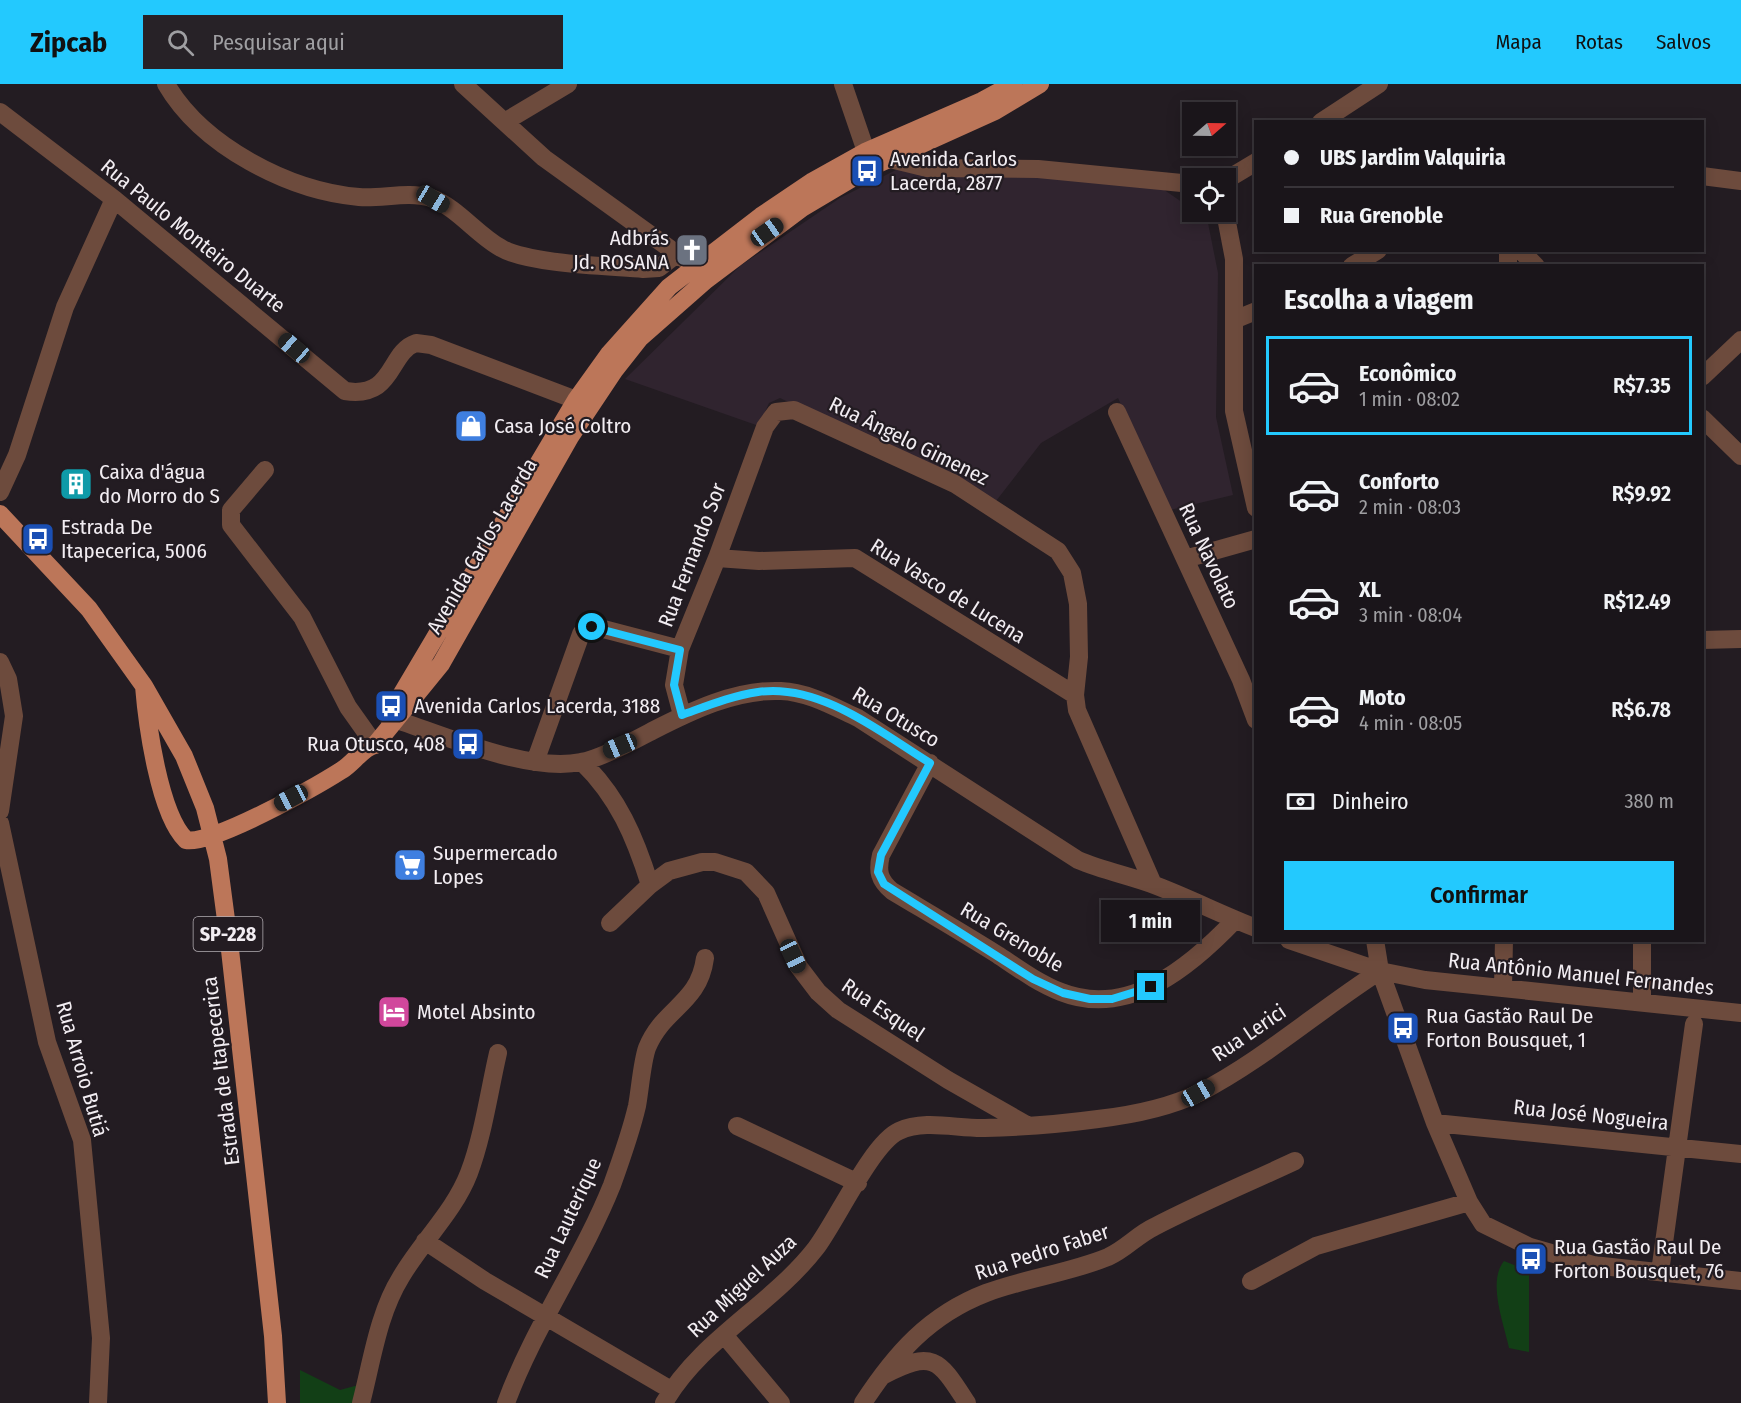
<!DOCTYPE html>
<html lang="pt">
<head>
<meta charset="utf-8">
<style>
	body { margin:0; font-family:"Fira Sans Condensed",sans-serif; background:#272227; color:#f1f3f6; height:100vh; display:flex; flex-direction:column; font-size:22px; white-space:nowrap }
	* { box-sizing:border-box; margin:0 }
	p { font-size:20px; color:#9f9fa2 }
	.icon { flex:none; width:33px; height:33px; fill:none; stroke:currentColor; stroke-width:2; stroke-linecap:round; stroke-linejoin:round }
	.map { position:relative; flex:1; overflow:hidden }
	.panel { position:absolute; left:1254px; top:180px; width:450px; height:678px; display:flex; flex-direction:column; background:#1a151a; border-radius:0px; box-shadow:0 3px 15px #0003,0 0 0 2px #383439 }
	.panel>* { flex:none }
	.top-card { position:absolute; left:1254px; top:36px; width:450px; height:132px; border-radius:0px; box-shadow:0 3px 15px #0003,0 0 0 2px #383439; display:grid; align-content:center; height:132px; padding:0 30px; background:#1a151a }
	.needle { width:39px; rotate:70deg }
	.fabs { position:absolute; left:1182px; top:18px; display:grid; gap:12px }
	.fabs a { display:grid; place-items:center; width:54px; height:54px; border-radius:0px; background:#1a151a; box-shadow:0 3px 15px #0003,0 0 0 2px #383439; font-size:30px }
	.end { position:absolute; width:27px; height:27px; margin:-14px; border:8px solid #23c9fe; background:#111; box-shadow:0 0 0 3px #111 }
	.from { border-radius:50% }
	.bubble { position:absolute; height:42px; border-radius:0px; background:#1a151a; box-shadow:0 3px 15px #0003,0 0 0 2px #383439; font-size:20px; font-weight:600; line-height:42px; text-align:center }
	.car { position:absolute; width:18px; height:36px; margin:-18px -9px; border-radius:8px; box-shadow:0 0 4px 2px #0007; background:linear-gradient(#222 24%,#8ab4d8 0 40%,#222 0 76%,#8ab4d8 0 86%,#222 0) }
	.top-card b { display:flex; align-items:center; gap:21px; height:57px; font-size:22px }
	.top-card b+b { border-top:2px solid #383439 }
	.top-card i { width:15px; height:15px; background:#f1f3f6 }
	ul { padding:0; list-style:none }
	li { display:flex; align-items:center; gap:18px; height:99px; margin:0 12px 9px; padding:0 18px; border:3px solid transparent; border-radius:0px }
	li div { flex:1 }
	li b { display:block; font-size:22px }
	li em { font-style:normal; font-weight:600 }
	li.active { border-color:#23c9fe }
	li>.icon { width:54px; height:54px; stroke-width:1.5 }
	h2 { padding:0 30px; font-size:27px; line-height:72px }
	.pay { display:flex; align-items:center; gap:15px; height:66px; padding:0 30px; font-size:22px }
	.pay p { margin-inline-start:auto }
	.cta { display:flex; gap:12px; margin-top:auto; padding:12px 30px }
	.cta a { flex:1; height:69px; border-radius:0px; background:#23c9fe; color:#111; font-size:24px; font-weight:600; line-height:69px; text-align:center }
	header { display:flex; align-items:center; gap:36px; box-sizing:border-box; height:84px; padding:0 30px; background:#23c9fe; color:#111 }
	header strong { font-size:28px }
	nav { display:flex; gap:33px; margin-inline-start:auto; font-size:21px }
	.search { width:420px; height:54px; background:#272227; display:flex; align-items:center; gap:15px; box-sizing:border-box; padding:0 21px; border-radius:0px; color:#9f9fa2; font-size:22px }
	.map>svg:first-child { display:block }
</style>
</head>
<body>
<header>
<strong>Zipcab</strong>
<div class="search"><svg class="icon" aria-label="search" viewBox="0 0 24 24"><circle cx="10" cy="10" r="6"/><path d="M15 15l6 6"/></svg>Pesquisar aqui</div>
<nav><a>Mapa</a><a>Rotas</a><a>Salvos</a></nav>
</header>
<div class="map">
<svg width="1741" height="1319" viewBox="0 0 1741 1319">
	<rect width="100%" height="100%" fill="#231c22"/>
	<path fill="#30242f" d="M902,83l255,18 35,24v3l15,6 11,55 -2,144 17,78 -63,15 -52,-112 -77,45 -45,58 -216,-103 -11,5 -10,23 -134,-47 115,-113 100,-68z"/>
	<path fill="#123f16" d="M1504,1177l25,10v81l-20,-4c-5,-24 -22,-66 -5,-87z
		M300,1286l40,20 22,-6 -6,19h-56z"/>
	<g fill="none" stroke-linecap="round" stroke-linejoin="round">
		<path stroke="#6d4b3d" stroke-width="18" d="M166,0c36,62 123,107 193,113 23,2 49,-6 72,1 26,9 46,37 70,50 27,16 108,18 142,21l16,-1 18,-14
			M463,0l81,74 143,103
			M843,0l28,82
			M0,28l114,87 231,192c50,8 43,-39 71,-48l15,2 145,55
			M506,37l62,-37
			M1321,38l58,-38
			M882,67l8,8 37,9 111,1 154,15
			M1702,92l39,5
			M1226,96l30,-18
			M1225,128l9,47v152l22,97
			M1520,166l16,16
			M1352,182l26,-16
			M1508,182v-16
			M1234,236l22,-9
			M1702,293l39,-37
			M1117,328l124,268 15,40
			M1702,334l39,38
			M265,386l-34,40v15l71,92 46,90 27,38
			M0,408l17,-37 48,-148 49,-108
			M717,474l42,3 96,-3 220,137
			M1185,475l71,-20
			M1702,556l39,-1
			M0,578l8,17 6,37 -14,95
			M682,631l-8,-30 6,-36 37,-91 48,-131 11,-15 18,-2 161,74 103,67 14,22 6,31 1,53 -4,38 2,15 76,174
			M388,633c53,17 139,56 193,45 19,-3 54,-22 71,-31 39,-20 84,-42 129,-40 27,1 53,16 77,27l220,142c26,11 53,16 79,26 34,13 65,29 99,42
			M535,678l46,-128 5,-7 6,-1 88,23
			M582,678c36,35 53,75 68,123
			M930,679l-49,92c-4,16 -2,25 11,36 35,21 71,42 106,64 21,14 40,28 63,37 68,27 130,-26 174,-72
			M0,739l47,219 35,98 19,198 -3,65
			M610,839l40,-38 19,-14 33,-9h13l31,10 20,21 33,74 19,25 20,18 110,70 79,45
			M1289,856l91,31 45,9 316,33
			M1375,856l5,31 55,152 34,79 14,22 47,23 63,18 148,16
			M1503,904l1,-48
			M1642,918v-62
			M1435,1039l306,31
			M737,1042l121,57
			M425,1157l60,40 186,109
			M1660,1188l34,-248
			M1251,1197l65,-35 153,-44
			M725,1252l56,67
			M884,1291c50,-26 55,-15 83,28
			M361,1319c11,-42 17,-89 40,-126 21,-36 53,-65 68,-104 14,-37 20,-81 29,-120
			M506,1319c28,-76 76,-143 106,-218 9,-25 19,-53 25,-79 3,-16 5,-44 10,-58 16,-40 52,-44 58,-90
			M664,1319c37,-64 107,-97 152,-155 20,-26 56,-105 83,-117 26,-12 59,-2 86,-3 37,-1 76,-4 113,-9 34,-4 70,-11 101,-26 64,-33 120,-83 181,-122
			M863,1319c32,-49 66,-88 123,-110 40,-15 83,-20 122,-36 18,-8 29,-22 46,-30 46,-24 94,-44 141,-66"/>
		<path stroke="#bc7659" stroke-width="18" d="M0,430l89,95 55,77 40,70 21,52 13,51 12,91 43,386 4,67
			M144,602c3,37 15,128 42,154 24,6 131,-54 156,-70 10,-6 22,-23 33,-25l66,-81 129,-227 44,-66 26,-33 66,-58 96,-72 69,-41 124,-56 45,-27
			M391,628l185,-312 33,-46 60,-67 92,-71 52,-35 52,-29 117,-51 31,-17"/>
	</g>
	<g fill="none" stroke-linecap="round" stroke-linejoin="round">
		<path stroke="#23c9fe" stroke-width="8" d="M592,543l88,23 -6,35 8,30c25,-9 49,-19 76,-23 62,-9 122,40 172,71l-49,92 -3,17 6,12 149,95 30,14 27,6h22l39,-12"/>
	</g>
	<defs>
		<g id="bus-square" transform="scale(1.725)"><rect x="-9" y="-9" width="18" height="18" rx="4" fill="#1a4fb4" stroke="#231c22"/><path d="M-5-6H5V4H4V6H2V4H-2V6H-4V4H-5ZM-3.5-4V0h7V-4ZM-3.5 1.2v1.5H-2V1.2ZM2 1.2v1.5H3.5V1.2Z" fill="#fff"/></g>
		<g id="church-square" transform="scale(1.725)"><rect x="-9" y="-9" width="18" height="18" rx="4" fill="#6b7280" stroke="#231c22"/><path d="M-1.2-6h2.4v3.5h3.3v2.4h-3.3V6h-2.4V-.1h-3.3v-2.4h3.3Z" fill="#fff"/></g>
		<g id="shop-square" transform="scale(1.725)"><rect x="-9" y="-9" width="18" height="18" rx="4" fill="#3f7fe0" stroke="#231c22"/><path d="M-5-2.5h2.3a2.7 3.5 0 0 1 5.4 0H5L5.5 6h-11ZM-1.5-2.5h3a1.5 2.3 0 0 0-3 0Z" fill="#fff"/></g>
		<g id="building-square" transform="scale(1.725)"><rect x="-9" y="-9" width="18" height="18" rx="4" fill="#0f9aa8" stroke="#231c22"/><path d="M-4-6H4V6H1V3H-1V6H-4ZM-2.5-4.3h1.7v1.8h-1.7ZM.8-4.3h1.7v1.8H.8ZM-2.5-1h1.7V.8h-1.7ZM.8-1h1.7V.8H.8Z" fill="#fff"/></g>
		<g id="supermarket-square" transform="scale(1.725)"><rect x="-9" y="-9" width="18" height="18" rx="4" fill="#3f7fe0" stroke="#231c22"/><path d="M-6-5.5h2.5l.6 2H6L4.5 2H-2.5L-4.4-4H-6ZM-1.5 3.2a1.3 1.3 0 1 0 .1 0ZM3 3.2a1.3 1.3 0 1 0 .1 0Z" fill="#fff"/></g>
		<g id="hotel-square" transform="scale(1.725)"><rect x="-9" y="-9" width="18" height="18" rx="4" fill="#d1479c" stroke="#231c22"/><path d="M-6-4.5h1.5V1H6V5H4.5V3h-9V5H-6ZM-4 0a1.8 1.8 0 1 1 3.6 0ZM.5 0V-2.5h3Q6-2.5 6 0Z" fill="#fff"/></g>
	</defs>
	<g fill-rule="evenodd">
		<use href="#bus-square" x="867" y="87"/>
		<use href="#church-square" x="692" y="166"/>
		<use href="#shop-square" x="471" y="342"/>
		<use href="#building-square" x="76" y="400"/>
		<use href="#bus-square" x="38" y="455"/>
		<use href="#bus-square" x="391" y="622"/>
		<use href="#bus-square" x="468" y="660"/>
		<use href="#supermarket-square" x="410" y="781"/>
		<use href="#hotel-square" x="394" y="928"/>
		<use href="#bus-square" x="1403" y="944"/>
		<use href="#bus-square" x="1531" y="1175"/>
	</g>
	<g text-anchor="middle" stroke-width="4.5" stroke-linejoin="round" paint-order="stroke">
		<rect fill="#231c22" stroke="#b4aeb4" stroke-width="1.5" x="193.5" y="833" width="69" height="34" rx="4.5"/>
		<g font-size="20" font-weight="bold" fill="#f2edf2">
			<text x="228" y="857">SP-228</text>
		</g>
		<g font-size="21" fill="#f2edf2" stroke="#231c22" text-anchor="start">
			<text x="890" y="82">Avenida Carlos<tspan x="890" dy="24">Lacerda, 2877</tspan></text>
			<text x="669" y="161" text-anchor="end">Adbrás<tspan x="669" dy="24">Jd. ROSANA</tspan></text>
			<text x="494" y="349">Casa José Coltro</text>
			<text x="99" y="395">Caixa d'água<tspan x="99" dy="24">do Morro do S</tspan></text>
			<text x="61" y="450">Estrada De<tspan x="61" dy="24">Itapecerica, 5006</tspan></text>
			<text x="414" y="629">Avenida Carlos Lacerda, 3188</text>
			<text x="445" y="667" text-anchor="end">Rua Otusco, 408</text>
			<text x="433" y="776">Supermercado<tspan x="433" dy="24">Lopes</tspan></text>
			<text x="417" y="935">Motel Absinto</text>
			<text x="1426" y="939">Rua Gastão Raul De<tspan x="1426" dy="24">Forton Bousquet, 1</tspan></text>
			<text x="1554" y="1170">Rua Gastão Raul De<tspan x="1554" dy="24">Forton Bousquet, 76</tspan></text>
		</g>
		<g font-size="21" fill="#f2edf2" stroke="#231c22">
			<text transform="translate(193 152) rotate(39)" y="7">Rua Paulo Monteiro Duarte</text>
			<text transform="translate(909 357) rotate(26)" y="7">Rua Ângelo Gimenez</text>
			<text transform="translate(482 462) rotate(-60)" y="7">Avenida Carlos Lacerda</text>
			<text transform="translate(692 471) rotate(-69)" y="7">Rua Fernando Sor</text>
			<text transform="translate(1209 472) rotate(65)" y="7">Rua Navolato</text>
			<text transform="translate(948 507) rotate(32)" y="7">Rua Vasco de Lucena</text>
			<text transform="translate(896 633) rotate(31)" y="7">Rua Otusco</text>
			<text transform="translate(1012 853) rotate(31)" y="7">Rua Grenoble</text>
			<text transform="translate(1581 890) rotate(6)" y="7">Rua Antônio Manuel Fernandes</text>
			<text transform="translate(883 926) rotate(34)" y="7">Rua Esquel</text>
			<text transform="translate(1249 949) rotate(-34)" y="7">Rua Lerici</text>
			<text transform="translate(82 985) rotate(74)" y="7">Rua Arroio Butiá</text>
			<text transform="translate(221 987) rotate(-97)" y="7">Estrada de Itapecerica</text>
			<text transform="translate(1591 1031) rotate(6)" y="7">Rua José Nogueira</text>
			<text transform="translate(568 1134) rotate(-65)" y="7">Rua Lauterique</text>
			<text transform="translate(1042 1168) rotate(-18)" y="7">Rua Pedro Faber</text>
			<text transform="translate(742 1202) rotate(-43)" y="7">Rua Miguel Auza</text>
		</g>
	</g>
</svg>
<div class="fabs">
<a><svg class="needle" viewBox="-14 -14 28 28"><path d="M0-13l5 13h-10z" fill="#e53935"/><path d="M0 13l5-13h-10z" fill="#9f9fa2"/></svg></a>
<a><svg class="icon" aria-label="locate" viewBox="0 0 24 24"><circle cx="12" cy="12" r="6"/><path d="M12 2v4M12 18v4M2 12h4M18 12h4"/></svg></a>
</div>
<i class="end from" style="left:592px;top:543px"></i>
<i class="end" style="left:1151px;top:903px"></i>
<div class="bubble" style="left:1101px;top:816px;width:99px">1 min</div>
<i class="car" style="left:433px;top:115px;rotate:121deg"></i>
<i class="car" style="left:767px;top:148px;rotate:55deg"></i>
<i class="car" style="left:294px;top:264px;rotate:311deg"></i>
<i class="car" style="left:620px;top:662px;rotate:247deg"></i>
<i class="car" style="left:291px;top:714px;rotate:242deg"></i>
<i class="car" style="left:793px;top:872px;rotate:155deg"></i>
<i class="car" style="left:1198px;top:1009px;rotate:60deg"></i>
<div class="top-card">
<b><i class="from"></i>UBS Jardim Valquiria</b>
<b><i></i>Rua Grenoble</b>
</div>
<section class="panel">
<h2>Escolha a viagem</h2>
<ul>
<li class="active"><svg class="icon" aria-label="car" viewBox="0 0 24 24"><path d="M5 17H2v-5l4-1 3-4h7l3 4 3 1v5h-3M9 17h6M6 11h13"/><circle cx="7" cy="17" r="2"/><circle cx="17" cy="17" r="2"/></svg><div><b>Econômico</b><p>1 min · 08:02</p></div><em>R$7.35</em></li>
<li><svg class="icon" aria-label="car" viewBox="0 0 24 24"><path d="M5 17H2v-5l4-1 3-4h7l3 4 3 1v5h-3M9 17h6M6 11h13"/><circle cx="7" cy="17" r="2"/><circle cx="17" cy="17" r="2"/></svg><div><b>Conforto</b><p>2 min · 08:03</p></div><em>R$9.92</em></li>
<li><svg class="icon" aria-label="car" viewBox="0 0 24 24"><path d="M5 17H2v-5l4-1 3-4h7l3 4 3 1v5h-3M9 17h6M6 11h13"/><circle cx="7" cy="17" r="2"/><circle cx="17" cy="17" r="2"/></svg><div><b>XL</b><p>3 min · 08:04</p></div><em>R$12.49</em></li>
<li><svg class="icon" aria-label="car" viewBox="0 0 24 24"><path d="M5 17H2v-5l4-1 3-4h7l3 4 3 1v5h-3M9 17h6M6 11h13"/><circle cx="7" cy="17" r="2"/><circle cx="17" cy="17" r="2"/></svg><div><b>Moto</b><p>4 min · 08:05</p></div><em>R$6.78</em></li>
</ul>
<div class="pay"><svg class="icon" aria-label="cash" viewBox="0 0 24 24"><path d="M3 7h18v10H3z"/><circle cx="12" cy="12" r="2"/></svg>Dinheiro<p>380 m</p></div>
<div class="cta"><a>Confirmar</a></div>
</section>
</div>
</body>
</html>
